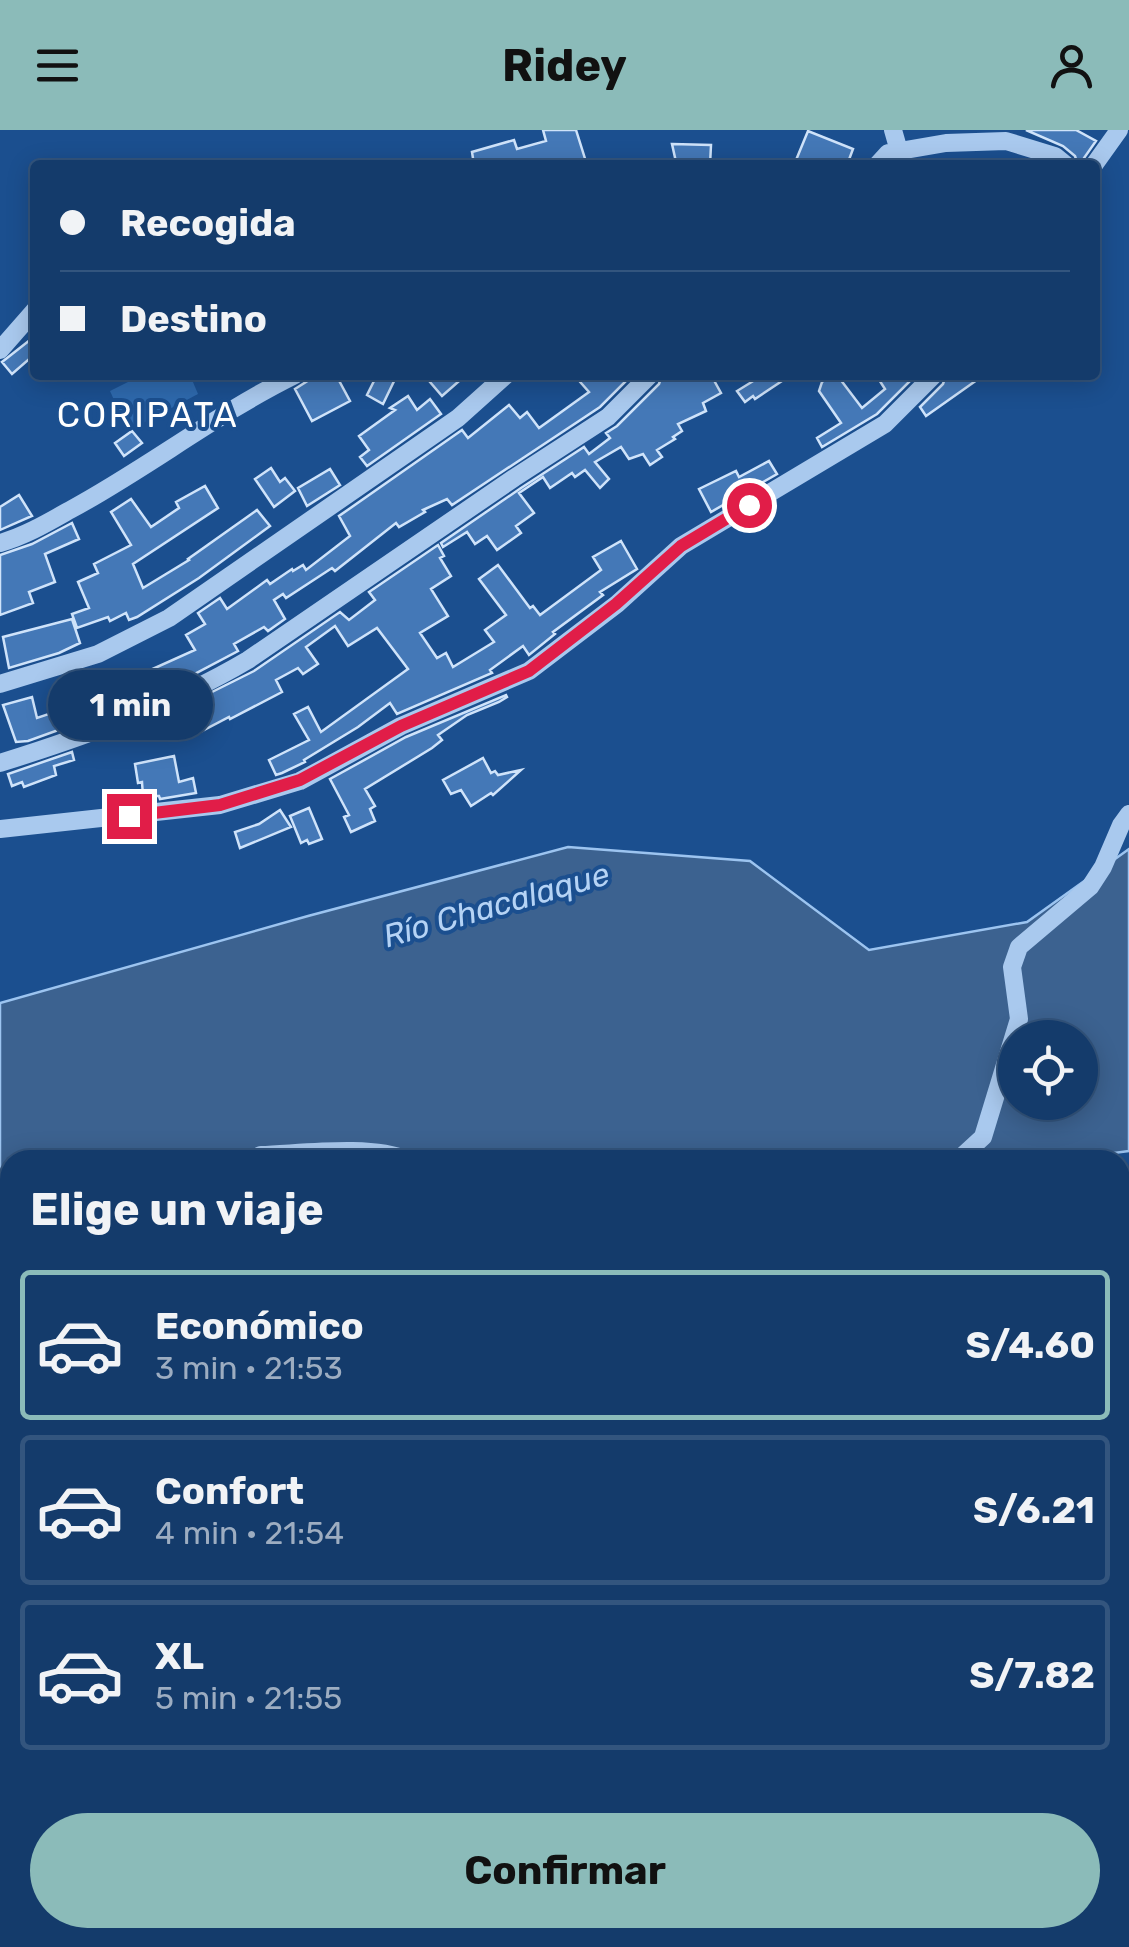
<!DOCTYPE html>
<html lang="es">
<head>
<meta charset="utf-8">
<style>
	body { margin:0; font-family:Rubik,sans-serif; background:#1d4271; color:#f1f3f6; height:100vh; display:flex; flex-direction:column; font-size:38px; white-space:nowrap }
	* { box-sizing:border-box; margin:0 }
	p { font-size:32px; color:#9dadc1 }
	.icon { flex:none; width:55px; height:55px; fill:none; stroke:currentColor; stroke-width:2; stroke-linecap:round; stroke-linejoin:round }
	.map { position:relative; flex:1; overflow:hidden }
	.side { position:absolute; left:0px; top:1020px; width:1130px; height:798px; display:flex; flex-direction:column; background:#143b6b; border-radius:30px 30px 0 0; box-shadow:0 5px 25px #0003,0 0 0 2px #33557e }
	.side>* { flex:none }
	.guide { position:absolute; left:30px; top:30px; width:1070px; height:220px; border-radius:10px; box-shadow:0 5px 25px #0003,0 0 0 2px #33557e; display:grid; align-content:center; height:220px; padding:0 30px; background:#143b6b }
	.buttons { position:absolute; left:998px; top:890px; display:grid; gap:20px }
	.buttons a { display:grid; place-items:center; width:100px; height:100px; border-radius:50%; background:#143b6b; box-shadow:0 5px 25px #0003,0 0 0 2px #33557e; font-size:50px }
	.end { position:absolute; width:45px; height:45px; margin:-22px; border:12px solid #e11d48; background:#fff; box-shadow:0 0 0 5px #fff }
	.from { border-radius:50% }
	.bubble { position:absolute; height:70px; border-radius:35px; background:#143b6b; box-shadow:0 5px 25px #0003,0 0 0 2px #33557e; font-size:32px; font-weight:700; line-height:70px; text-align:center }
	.guide b { display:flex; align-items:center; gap:35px; height:95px; font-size:38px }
	.guide b+b { border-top:2px solid #33557e }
	.guide i { width:25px; height:25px; background:#f1f3f6 }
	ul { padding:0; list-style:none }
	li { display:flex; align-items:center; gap:30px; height:150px; margin:0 20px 15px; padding:0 10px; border:5px solid #33557e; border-radius:10px }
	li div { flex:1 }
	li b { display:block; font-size:38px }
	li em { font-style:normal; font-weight:700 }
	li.selected { border-color:#8bbbb9 }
	li>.icon { width:90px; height:90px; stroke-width:1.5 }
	h2 { padding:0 30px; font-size:45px; line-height:120px }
	.primary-button { display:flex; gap:20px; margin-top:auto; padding:20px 30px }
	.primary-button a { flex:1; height:115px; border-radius:60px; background:#8bbbb9; color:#111; font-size:40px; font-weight:700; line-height:115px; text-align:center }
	header { display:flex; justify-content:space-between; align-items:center; height:130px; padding:0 30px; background:#8bbbb9; color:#111; font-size:45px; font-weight:700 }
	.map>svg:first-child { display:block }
</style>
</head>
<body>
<header><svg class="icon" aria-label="menu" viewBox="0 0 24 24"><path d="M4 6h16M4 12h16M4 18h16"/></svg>Ridey<svg class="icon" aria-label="person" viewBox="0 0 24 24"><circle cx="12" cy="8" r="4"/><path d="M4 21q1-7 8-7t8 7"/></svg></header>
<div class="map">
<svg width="1129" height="1817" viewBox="0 0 1129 1817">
	<rect width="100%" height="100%" fill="#1b4f8f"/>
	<path fill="#2e69ad" d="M142,245h48l8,19 -70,37 -18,-40z"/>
	<path fill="#3c6290" stroke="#9cc4f0" stroke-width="2.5" fill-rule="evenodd" d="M568,717l182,14 119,89 158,-28 102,-73v302l-68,9h-1051v110l-10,6v-273l308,-87zM1015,908h65v64h-65z"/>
	<path fill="#4478b7" stroke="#cfe3fa" stroke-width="2.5" d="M543,0h33l11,35h-113l-2,-13 42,-12 3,9 29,-8z
		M1026,0h50l20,11 -12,17 -2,7h-4l-3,-9 -12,-10z
		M808,1l45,18 -6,16h-53z
		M672,14l39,1 -1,20 -34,-3z
		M35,206v18l-23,20 -10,-12z
		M317,245h19l14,26 -38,20 -17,-32z
		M377,245h20l-14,29 -16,-9z
		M424,245h42l-24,21z
		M574,245h58l-32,32 -148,98 -5,-6 -24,11 2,2 -26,15 -3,-4 -61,48 -3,-3 -46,30 -3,-4 -9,6 11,19 -17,12 -4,-4 -30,17 4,7 -55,29 -61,27 -94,34 -12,1 -13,-37 29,-8 5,21 103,-34 -3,-8 58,-26 -9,-15 19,-11 -7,-11 22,-15 7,11 40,-29 3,4 22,-15 1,2 10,-6 3,5 44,-34 -11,-20 123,-86 6,8 41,-33 11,13 7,-6 12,16 50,-36z
		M662,245h49l10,18 -18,10 3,8 -28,13 4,7 -9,6 2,2 -18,11 5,7 -12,8 -7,-11 -14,5 -8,-12 -26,15 14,17 -9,9 -15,-18 -10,7 -3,-4 -22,15 -7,-11 -24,16 15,20 -18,13 5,7 -24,17 -10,-14 -12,8 -8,-12 -24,15 -2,-4 80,-55 63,-41 5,7 21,-16 -4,-5 11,-7 42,-42z
		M763,245h28l-36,24 -2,-3 -8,6 -8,-11z
		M832,245h5l25,33 23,-19 -9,-14h40l-39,39 -55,33 -5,-9 24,-15 -22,-32 3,-9z
		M946,245h38l-58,41 -6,-9 23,-23z
		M408,266l9,14 13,-11 11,15 -74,52 -7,-9 9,-7 -10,-14 36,-26 -5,-2z
		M132,301l10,12 -18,13 -9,-13z
		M769,331l8,13 -66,38 -12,-23 37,-18 3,6z
		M271,338l9,14 5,-4 10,13 -21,16 -19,-28z
		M330,339l10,16 -33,21 -9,-18z
		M205,356l13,22 -85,56 10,24 46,-28 -1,-1 69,-49 13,16 -71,52 -62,39 -8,3 -3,-7 -16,8 -2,-4 -31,11 -5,-14 17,-6 -11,-26 20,-9 -4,-9 37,-19 -20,-33 20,-13 20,28 28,-19 -3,-6z
		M19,365l13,21 -32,14v-23z
		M72,393l7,16 -34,15 10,28 -26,10 4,11 -33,12v-60l32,-11z
		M621,411l16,28 -37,23 3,3 -50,37 2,2 -26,21 -6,-9 -33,24 2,3 -95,41 -7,-11 -32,24 -54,33 1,2 -23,11 -6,2 -7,-15 40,-20 -15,-26 14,-7 13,25 87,-63 -31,-41 -29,18 -13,-20 -29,21 12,17 -15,10 -5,-6 -22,12 6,12 -52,27 -1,-2 -27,14 -5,-10 -35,12 -4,-9 -2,-4 98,-49 86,-59 9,8 26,-20 -6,-8 69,-47 6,11 -4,2 11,18 -20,13 17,27 -28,17 17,25 9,-5 7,14 41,-25 -9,-12 21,-15 -27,-36 19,-14 32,43 3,-2 7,9 61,-45 -8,-13z
		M72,489l8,24 -21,10 -50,15 -6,-31z
		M506,565l1,2 -8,5 -32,13 -29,20 4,5 -10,8 -67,41 10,17 -5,3 5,12 -24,11 -7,-15 5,-2 -19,-36 76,-42z
		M72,622l2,8 -20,6 2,9 -32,12 -2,-5 -10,4 -4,-12z
		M174,626l5,26 14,-4 3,15 -36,6 -1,-3h-16l-1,-14 -4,1 -3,-19z
		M483,628l8,15 4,-2 3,4 23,-5 -28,25 -2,-2 -20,13 -10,-16 -10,4 -8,-14z
		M309,678l13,31 -13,5 -2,-4 -6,3 -11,-27z
		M280,680l11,17 -51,21 -5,-16 24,-8z"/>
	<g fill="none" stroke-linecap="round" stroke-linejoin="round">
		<path stroke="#a9c9ee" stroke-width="18" d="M893,0l6,21
			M877,35l11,-12 58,-10 60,-2 49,15 11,9
			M1094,35l25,-35
			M0,220l35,-40
			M0,413c25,-7 47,-20 70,-33 76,-41 146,-96 225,-135
			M0,554l98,-30 71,-36 289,-200 48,-43
			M0,633c86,-27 170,-57 248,-103l266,-182 94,-61 42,-42
			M0,699l220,-24 80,-24 101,-55 128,-55 88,-67 64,-58 204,-122 49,-49
			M250,1030l11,-5c37,-1 112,-11 145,5
			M958,1030l25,-23 36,-118 -7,-52 7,-20 71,-60 13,-20 18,-42 8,-11
			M0,1190l10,-6"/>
	</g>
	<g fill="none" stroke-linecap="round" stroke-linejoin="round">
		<path stroke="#e11d48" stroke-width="12" d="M129,686l91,-11 80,-25 101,-54 128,-55 87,-67 65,-58 68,-41"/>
	</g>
	<g text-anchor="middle" stroke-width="8" stroke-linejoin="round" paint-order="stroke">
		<g font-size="32" font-style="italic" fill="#b5d3f5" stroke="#1b4f8f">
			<text transform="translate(496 775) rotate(-16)" y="11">Río Chacalaque</text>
		</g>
		<g font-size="35" letter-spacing="2.5" fill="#fff" stroke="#1b4f8f">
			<text x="148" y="297">CORIPATA</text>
		</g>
	</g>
</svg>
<div class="buttons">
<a><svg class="icon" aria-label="locate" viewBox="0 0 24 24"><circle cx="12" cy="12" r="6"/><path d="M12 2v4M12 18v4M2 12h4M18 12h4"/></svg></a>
</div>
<i class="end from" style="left:749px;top:375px"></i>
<i class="end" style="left:129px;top:686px"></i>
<div class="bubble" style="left:48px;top:540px;width:165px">1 min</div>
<div class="guide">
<b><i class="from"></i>Recogida</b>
<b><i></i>Destino</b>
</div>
<section class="side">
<h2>Elige un viaje</h2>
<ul>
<li class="selected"><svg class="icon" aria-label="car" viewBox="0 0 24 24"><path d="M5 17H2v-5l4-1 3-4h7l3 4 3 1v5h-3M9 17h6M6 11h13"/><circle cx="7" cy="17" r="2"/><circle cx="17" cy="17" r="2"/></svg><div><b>Económico</b><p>3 min · 21:53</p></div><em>S/4.60</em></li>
<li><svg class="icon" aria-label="car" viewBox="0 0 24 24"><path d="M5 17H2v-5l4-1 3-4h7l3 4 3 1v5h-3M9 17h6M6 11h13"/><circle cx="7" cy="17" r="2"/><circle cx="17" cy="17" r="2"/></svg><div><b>Confort</b><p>4 min · 21:54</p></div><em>S/6.21</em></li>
<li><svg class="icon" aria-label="car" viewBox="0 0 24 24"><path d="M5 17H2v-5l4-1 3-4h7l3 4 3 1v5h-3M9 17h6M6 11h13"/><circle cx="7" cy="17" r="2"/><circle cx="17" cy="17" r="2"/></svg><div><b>XL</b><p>5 min · 21:55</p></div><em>S/7.82</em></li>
</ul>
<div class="primary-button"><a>Confirmar</a></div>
</section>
</div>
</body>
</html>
